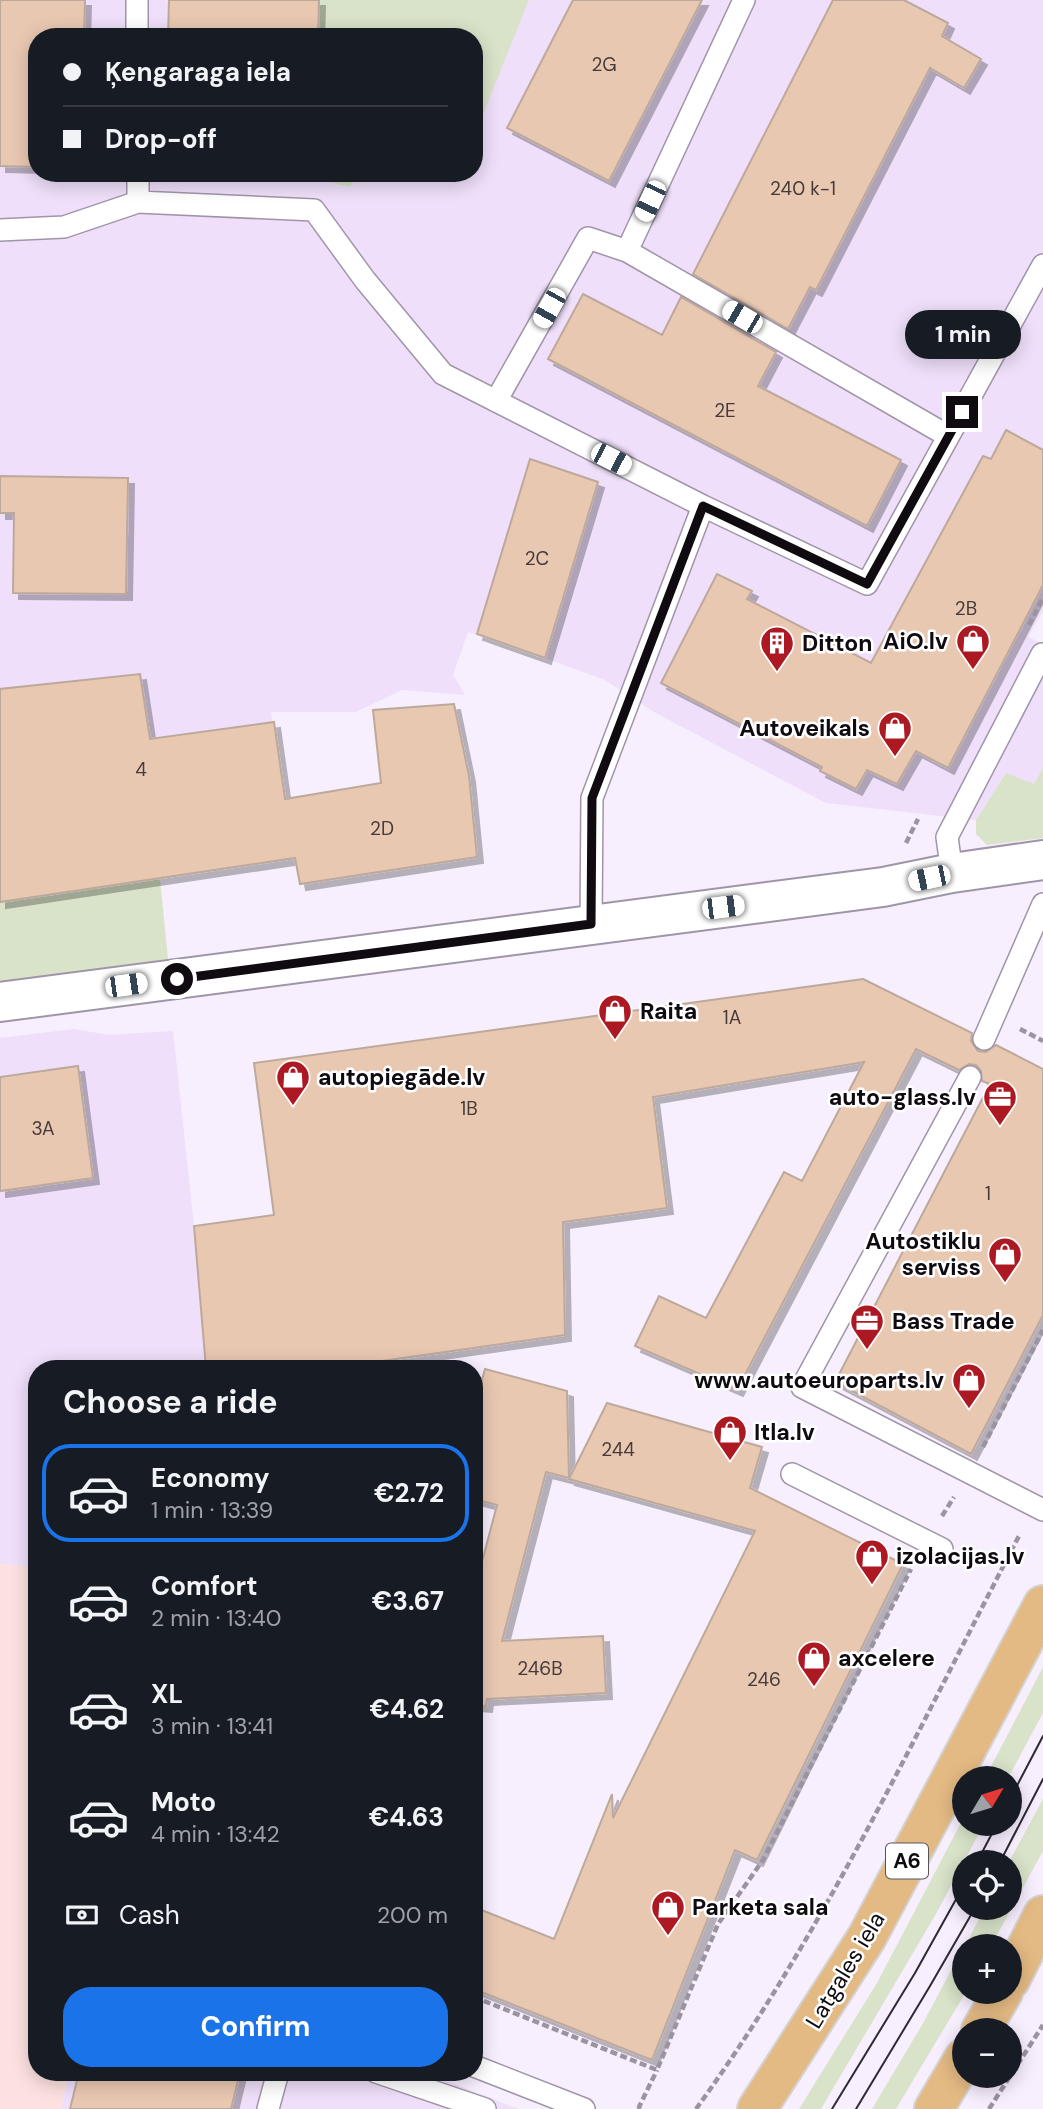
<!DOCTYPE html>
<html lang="en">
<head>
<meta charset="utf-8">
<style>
	body { margin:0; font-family:"DM Sans",sans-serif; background:#20242c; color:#f1f3f6; height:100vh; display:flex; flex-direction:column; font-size:26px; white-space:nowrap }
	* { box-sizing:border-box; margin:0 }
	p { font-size:23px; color:#9ea1a6 }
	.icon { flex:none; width:38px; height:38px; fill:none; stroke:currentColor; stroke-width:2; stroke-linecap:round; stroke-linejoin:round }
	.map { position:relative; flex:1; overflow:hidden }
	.drawer { position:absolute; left:28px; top:1360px; width:455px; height:721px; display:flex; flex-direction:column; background:#171b24; border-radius:28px; box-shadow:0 4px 18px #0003 }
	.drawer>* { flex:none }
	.hud { position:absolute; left:28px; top:28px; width:455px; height:154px; border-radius:28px; box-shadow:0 4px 18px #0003; display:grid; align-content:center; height:154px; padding:0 35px; background:#171b24 }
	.needle { width:46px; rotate:52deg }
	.tools { position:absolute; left:952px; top:1766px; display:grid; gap:14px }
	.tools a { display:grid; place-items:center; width:70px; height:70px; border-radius:50%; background:#171b24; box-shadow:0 4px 18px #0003; font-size:35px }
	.end { position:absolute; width:32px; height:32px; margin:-16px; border:9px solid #0f0b11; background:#fff; box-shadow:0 0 0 4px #fff }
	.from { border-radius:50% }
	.bubble { position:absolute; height:49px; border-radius:24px; background:#171b24; box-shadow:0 4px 18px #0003; font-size:23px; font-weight:700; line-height:49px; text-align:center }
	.car { position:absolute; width:21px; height:42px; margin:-21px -10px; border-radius:9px; box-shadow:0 0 5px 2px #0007; background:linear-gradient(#fff 24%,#345 0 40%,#fff 0 76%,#345 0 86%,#fff 0) }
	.hud b { display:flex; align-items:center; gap:24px; height:66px; font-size:26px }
	.hud b+b { border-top:2px solid #363941 }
	.hud i { width:18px; height:18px; background:#f1f3f6 }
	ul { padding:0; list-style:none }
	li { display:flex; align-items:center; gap:21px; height:98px; margin:0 14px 10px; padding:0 21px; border:4px solid transparent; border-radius:28px }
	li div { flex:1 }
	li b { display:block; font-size:26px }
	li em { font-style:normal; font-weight:700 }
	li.current { border-color:#1a73e8 }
	li>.icon { width:63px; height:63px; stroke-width:1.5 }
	h2 { padding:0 35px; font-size:32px; line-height:84px }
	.pay { display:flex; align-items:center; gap:18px; height:77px; padding:0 35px; font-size:26px }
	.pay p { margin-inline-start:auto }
	.action { display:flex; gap:14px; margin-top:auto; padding:14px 35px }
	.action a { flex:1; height:80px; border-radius:28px; background:#1a73e8; color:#fff; font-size:28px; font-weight:700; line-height:80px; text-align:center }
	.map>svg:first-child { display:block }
</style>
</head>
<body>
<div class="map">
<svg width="1043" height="2109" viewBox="0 0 1043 2109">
	<defs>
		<filter id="shadow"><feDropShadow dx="6" dy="6" stdDeviation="0" flood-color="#0004"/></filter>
	</defs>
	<rect width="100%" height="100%" fill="#f7eefe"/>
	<path fill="#efdffa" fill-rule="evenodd" d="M0,0h1043v611l-15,26 15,7v124l-9,17 -28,-12 -30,47 -150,-17 -172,-91 -49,-32 -60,-22 -77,-26 -15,43 12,20 -63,-5 -46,22h-85l24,146 -295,44zM37,37h437v136h-437z
		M74,1029l35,6 64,-4 21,195 12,142h-169v199l-37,-3v-526z
		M69,2072h356l93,37h-457z"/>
	<path fill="#fce1e0" d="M0,1564l37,3v505h32l-8,37h-61z"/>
	<path fill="#d9e3c9" d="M319,0h210l-55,137v-100h-156z
		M315,173h44l-9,14 -35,-9z
		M1043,768v70l-56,7 -11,-11v-14l30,-47 28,11z
		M160,879l8,80 -168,23v-80z
		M1043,1667v46l-35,65h-23z
		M1043,1799v52l-52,95h-26l20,-38h25l-1,-46z
		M964,1817v7h20l-48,90 -115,195h-22l78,-126z
		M964,1946v46h2l-6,10 -64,107h-24l50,-84z"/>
	<path fill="#e9c8b2" stroke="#bda99c" stroke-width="2" filter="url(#shadow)" d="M0,0h85l-1,37h-47v130l-37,-1z
		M169,0h150l-1,37h-150z
		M573,0h129l-93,181 -102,-53z
		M833,0h71l44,23 -6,13 39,23 -17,29 -34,-20 -114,222 -6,-3 -22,42 -95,-55z
		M583,294l79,41 19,-38 95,55 -18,34 143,74 -34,66 -319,-167z
		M1006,430l37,20v135l-95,183 -32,-17 -19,33 -30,-14 -11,19 -36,-18 2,-4 -161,-84 56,-109 35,17 -5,8 124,64 112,-207 8,3z
		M530,459l68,23 -53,176 -68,-24z
		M0,476l128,2 -2,116 -113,-1 1,-80h-14z
		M140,674l10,65 124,-17 11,77 96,-16 -8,-73 81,-6 15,72 8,81 -177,27 -5,-26 -295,44v-213z
		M863,979l109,54 -1,8 7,10 8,1 10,-7 47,24v246l-72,139 -136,-72 155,-298 -8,-3 -1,-10 -5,-6 -7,-1 -10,6 -43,-21 -179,341 -102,-44 24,-50 47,22 78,-146 18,9 62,-119 -211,35 14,111 -104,14 2,113 -204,29 -3,4h-152l-12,-142 80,-11 -20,-152z
		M78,1066l15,112 -93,13v-114z
		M485,1369l82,22 2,87 -23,-6 -44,169 101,-5 3,57 -119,6 -1,7 -12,-1v-113l23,-87 -23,-6v-90z
		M607,1403l155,44 -12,41 153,76 -146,296 -22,-10 -83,210 -178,-71v-82l80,32 58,-145 1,24 142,-287 -186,-52z
		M79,2072h161l-9,37h-161z"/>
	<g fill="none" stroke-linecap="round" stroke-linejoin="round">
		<g stroke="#a095a8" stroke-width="24">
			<path id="service" d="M137,0v37
				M744,0l-117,251 321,185
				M138,202l176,8 51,70 78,94 260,132 -111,292 -1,126
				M0,230l64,-3 74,-25v-29
				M496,401l92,-163 39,13
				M703,506l164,78 176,-319
				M952,873l-5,-36 95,-183
				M984,1039l59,-135
				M970,1077l-168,310 241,123
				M792,1474l150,75
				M474,2066l110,43
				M376,2072l109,37
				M268,2109l10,-37"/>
		</g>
		<g stroke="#a095a8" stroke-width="42">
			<path id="minor" d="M0,1002l883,-115 69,-14 91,-13"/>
		</g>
		<g stroke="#d4d3d4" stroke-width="42">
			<path id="trunk" d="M1010,1980l33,-65
				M981,2030l22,-38
				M757,2109l110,-172 176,-332
				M934,2109l30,-51"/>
		</g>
		<path stroke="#9b94a0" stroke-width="4.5" stroke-dasharray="7 3.5" stroke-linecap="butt" d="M1029,625l14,-27
			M906,843l12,-24
			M1020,1029l23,12
			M983,1447l60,-117
			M942,1516l12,-19
			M474,1997l183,73 61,-146 45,-64 148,-291
			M640,2109l-1,-2 18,-37
			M696,2109c128,-176 223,-382 324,-575
			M989,2109l54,-84"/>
		<use href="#service" stroke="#fff" stroke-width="21"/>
		<use href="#minor" stroke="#fff" stroke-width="38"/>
		<use href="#trunk" stroke="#e4ba84" stroke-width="38"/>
		<path stroke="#2f2a32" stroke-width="2" d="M1010,1799l33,-63
			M977,1862l20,-38
			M1000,1862l43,-83
			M832,2109l83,-136 49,-88
			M856,2109l74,-123 45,-78"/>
	</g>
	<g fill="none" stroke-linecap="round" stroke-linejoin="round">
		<path stroke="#0f0b11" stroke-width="9" d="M177,979l414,-55 1,-126 111,-292 164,78 95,-172"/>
	</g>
	<defs>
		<g id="shop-pin" transform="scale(1.75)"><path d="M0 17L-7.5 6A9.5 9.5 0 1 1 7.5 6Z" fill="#ac1922" stroke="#fff"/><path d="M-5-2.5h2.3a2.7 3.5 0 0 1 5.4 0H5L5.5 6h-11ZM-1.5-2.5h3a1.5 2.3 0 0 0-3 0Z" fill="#fff"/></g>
		<g id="building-pin" transform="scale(1.75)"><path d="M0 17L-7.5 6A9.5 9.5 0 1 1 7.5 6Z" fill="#ac1922" stroke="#fff"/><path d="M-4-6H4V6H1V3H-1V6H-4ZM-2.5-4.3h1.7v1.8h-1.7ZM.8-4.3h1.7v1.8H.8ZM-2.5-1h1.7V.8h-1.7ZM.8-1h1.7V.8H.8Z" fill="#fff"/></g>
		<g id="office-pin" transform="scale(1.75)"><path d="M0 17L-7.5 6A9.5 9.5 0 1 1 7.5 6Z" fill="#ac1922" stroke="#fff"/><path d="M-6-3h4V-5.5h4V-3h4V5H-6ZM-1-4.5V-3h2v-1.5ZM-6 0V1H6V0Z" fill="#fff"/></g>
	</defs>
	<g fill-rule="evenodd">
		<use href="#shop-pin" x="973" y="641"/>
		<use href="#building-pin" x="777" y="643"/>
		<use href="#shop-pin" x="895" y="728"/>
		<use href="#shop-pin" x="615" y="1011"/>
		<use href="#shop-pin" x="293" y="1077"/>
		<use href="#office-pin" x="1000" y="1097"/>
		<use href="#shop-pin" x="1005" y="1254"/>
		<use href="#office-pin" x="867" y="1321"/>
		<use href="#shop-pin" x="969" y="1380"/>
		<use href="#shop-pin" x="730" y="1432"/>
		<use href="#shop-pin" x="872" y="1556"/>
		<use href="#shop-pin" x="814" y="1658"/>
		<use href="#shop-pin" x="668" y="1907"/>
	</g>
	<g text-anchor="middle" stroke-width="5" stroke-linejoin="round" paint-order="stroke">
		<g font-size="19" fill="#463a39">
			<text x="604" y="71">2G</text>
			<text x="803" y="195">240 k-1</text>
			<text x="725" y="417">2E</text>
			<text x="537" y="565">2C</text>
			<text x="966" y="615">2B</text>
			<text x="141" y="776">4</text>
			<text x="382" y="835">2D</text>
			<text x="732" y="1024">1A</text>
			<text x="469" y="1115">1B</text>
			<text x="43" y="1135">3A</text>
			<text x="988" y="1200">1</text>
			<text x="618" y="1456">244</text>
			<text x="540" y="1675">246B</text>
			<text x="764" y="1686">246</text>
		</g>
		<rect fill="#fff" stroke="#575458" stroke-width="2" x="886" y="1843.5" width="42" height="35" rx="5"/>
		<g font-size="21" font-weight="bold" fill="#0f0b11">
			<text x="907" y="1868">A6</text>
		</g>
		<g font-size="23" font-weight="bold" fill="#0f0b11" stroke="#fff" text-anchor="start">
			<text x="948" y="649" text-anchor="end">AiO.lv</text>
			<text x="802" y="651">Ditton</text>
			<text x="870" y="736" text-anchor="end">Autoveikals</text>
			<text x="640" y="1019">Raita</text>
			<text x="318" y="1085">autopiegāde.lv</text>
			<text x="976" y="1105" text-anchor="end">auto-glass.lv</text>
			<text x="981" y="1249" text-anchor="end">Autostiklu<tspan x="981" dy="26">serviss</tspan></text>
			<text x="892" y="1329">Bass Trade</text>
			<text x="944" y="1388" text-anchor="end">www.autoeuroparts.lv</text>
			<text x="754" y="1440">Itla.lv</text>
			<text x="896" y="1564">izolacijas.lv</text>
			<text x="838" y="1666">axcelere</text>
			<text x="692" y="1915">Parketa sala</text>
		</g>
		<g font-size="23" fill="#0f0b11" stroke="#fff">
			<text transform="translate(845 1970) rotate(-59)" y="8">Latgales iela</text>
		</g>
	</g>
</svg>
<div class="tools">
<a><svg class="needle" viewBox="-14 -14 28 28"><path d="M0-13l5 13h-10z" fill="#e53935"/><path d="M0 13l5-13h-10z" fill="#9ea1a6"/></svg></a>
<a><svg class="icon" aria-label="locate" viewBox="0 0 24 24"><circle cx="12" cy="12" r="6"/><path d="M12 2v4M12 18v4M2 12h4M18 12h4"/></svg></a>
<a>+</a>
<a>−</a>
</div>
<i class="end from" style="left:177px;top:979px"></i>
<i class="end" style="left:962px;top:412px"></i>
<div class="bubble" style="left:905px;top:310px;width:116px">1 min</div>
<i class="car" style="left:650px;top:201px;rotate:205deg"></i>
<i class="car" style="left:549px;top:308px;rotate:209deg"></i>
<i class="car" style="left:742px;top:317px;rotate:300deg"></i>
<i class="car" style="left:611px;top:459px;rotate:117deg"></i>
<i class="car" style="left:929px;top:878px;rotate:258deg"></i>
<i class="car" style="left:723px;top:907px;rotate:83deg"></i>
<i class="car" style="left:126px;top:985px;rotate:82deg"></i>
<div class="hud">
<b><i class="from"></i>Ķengaraga iela</b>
<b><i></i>Drop-off</b>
</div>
<section class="drawer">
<h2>Choose a ride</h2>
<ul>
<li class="current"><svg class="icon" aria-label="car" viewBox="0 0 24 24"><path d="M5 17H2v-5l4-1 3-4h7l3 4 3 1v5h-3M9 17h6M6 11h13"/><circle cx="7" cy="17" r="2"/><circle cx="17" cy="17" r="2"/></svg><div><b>Economy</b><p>1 min · 13:39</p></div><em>€2.72</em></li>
<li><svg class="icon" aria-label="car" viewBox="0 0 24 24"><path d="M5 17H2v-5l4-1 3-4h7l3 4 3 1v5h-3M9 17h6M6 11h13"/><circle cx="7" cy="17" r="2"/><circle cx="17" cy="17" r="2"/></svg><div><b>Comfort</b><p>2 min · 13:40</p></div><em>€3.67</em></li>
<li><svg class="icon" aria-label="car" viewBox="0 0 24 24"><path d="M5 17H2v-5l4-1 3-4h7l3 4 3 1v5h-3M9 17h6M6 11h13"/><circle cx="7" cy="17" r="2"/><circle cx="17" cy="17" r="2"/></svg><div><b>XL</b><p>3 min · 13:41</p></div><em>€4.62</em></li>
<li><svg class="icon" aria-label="car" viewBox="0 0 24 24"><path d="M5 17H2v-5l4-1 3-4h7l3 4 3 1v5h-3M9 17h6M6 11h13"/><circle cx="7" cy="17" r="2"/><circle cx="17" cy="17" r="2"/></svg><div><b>Moto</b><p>4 min · 13:42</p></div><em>€4.63</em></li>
</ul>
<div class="pay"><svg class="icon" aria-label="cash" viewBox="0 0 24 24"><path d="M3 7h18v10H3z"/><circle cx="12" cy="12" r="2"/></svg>Cash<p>200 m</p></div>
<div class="action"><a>Confirm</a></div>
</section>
</div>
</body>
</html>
